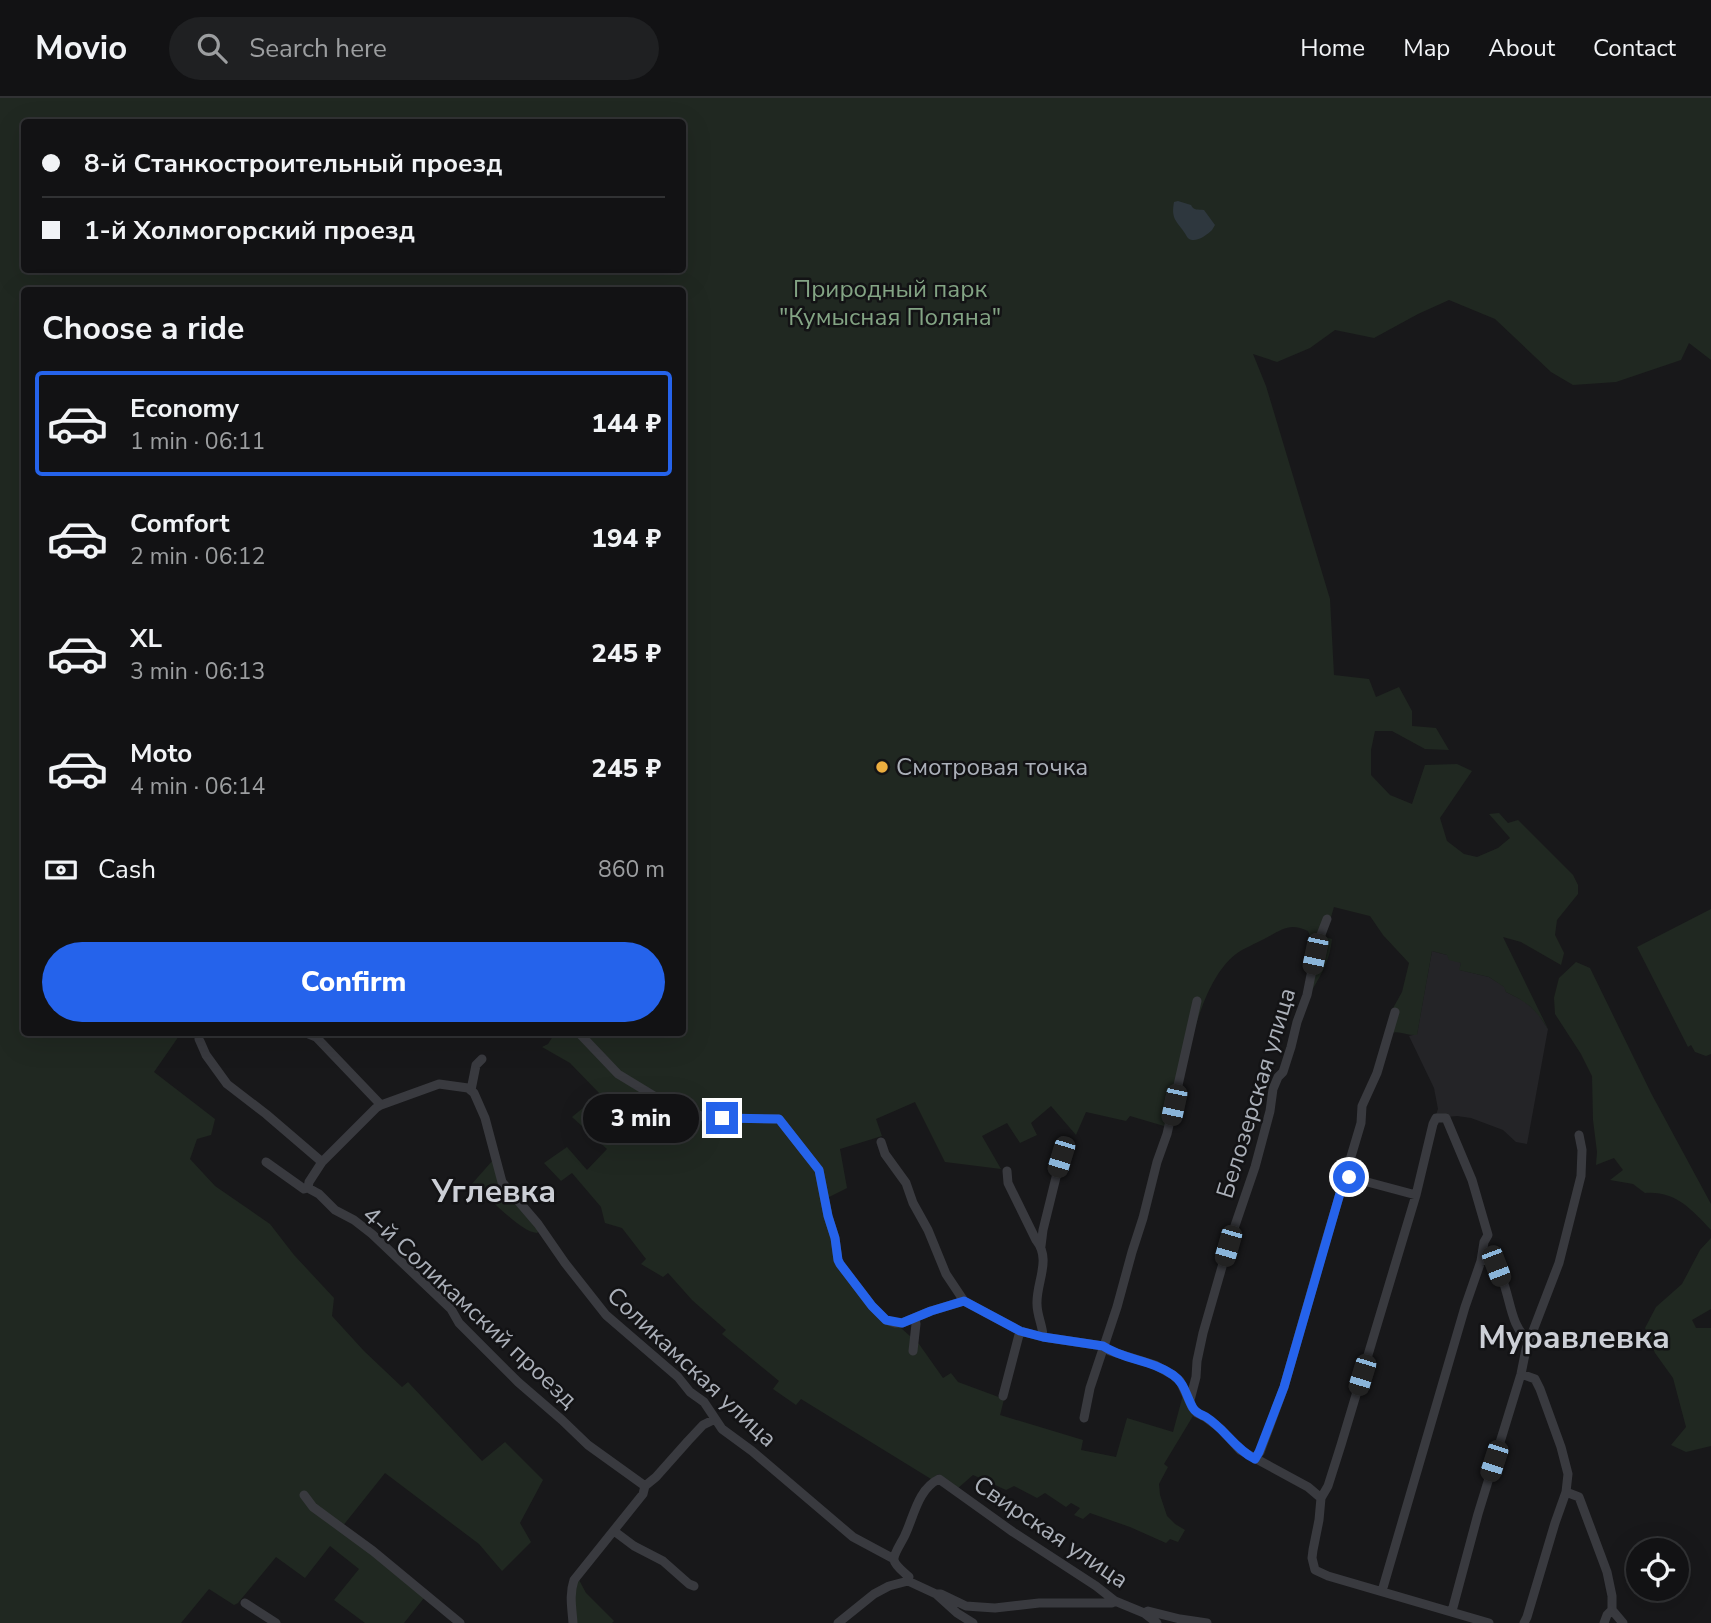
<!DOCTYPE html>
<html lang="en">
<head>
<meta charset="utf-8">
<style>
	body { margin:0; font-family:"Nunito Sans",sans-serif; background:#1f2022; color:#f1f3f6; height:100vh; display:flex; flex-direction:column; font-size:26px; white-space:nowrap }
	* { box-sizing:border-box; margin:0 }
	p { font-size:23px; color:#9c9ea0 }
	.icon { flex:none; width:38px; height:38px; fill:none; stroke:currentColor; stroke-width:2; stroke-linecap:round; stroke-linejoin:round }
	.map { position:relative; flex:1; overflow:hidden }
	.sheet { position:absolute; left:21px; top:189px; width:665px; height:749px; display:flex; flex-direction:column; background:#121214; border-radius:7px; box-shadow:0 7px 28px #0002,0 0 0 2px #313234 }
	.sheet>* { flex:none }
	.top-card { position:absolute; left:21px; top:21px; width:665px; height:154px; border-radius:7px; box-shadow:0 7px 28px #0002,0 0 0 2px #313234; display:grid; align-content:center; height:154px; padding:0 21px; background:#121214 }
	.tools { position:absolute; left:1626px; top:1440px; display:grid; gap:14px }
	.tools a { display:grid; place-items:center; width:63px; height:63px; border-radius:50%; background:#121214; box-shadow:0 7px 28px #0002,0 0 0 2px #313234; font-size:35px }
	.end { position:absolute; width:32px; height:32px; margin:-16px; border:9px solid #2563eb; background:#fff; box-shadow:0 0 0 4px #fff }
	.from { border-radius:50% }
	.bubble { position:absolute; height:49px; border-radius:24px; background:#121214; box-shadow:0 7px 28px #0002,0 0 0 2px #313234; font-size:23px; font-weight:800; line-height:49px; text-align:center }
	.car { position:absolute; width:21px; height:42px; margin:-21px -10px; border-radius:9px; box-shadow:0 0 5px 2px #0007; background:linear-gradient(#222 24%,#8ab4d8 0 40%,#222 0 76%,#8ab4d8 0 86%,#222 0) }
	.top-card b { display:flex; align-items:center; gap:24px; height:66px; font-size:26px }
	.top-card b+b { border-top:2px solid #313234 }
	.top-card i { width:18px; height:18px; background:#f1f3f6 }
	ul { padding:0; list-style:none }
	li { display:flex; align-items:center; gap:21px; height:105px; margin:0 14px 10px; padding:0 7px; border:4px solid transparent; border-radius:7px }
	li div { flex:1 }
	li b { display:block; font-size:26px }
	li em { font-style:normal; font-weight:800 }
	li.selected { border-color:#2563eb }
	li>.icon { width:63px; height:63px; stroke-width:1.5 }
	h2 { padding:0 21px; font-size:32px; line-height:84px }
	.pay { display:flex; align-items:center; gap:18px; height:77px; padding:0 21px; font-size:26px }
	.pay p { margin-inline-start:auto }
	.primary-button { display:flex; gap:14px; margin-top:auto; padding:14px 21px }
	.primary-button a { flex:1; height:80px; border-radius:42px; background:#2563eb; color:#fff; font-size:28px; font-weight:800; line-height:80px; text-align:center }
	header { display:flex; align-items:center; gap:42px; box-sizing:border-box; height:98px; padding:0 35px; background:#121214; border-bottom:2px solid #313234 }
	header strong { font-size:33px }
	nav { display:flex; gap:38px; margin-inline-start:auto; font-size:24px }
	.search { width:490px; height:63px; background:#1f2022; display:flex; align-items:center; gap:18px; box-sizing:border-box; padding:0 24px; border-radius:38px; color:#9c9ea0; font-size:26px }
	.map>svg:first-child { display:block }
</style>
</head>
<body>
<header>
<strong>Movio</strong>
<div class="search"><svg class="icon" aria-label="search" viewBox="0 0 24 24"><circle cx="10" cy="10" r="6"/><path d="M15 15l6 6"/></svg>Search here</div>
<nav><a>Home</a><a>Map</a><a>About</a><a>Contact</a></nav>
</header>
<div class="map">
<svg width="1711" height="1525" viewBox="0 0 1711 1525">
	<rect width="100%" height="100%" fill="#18181a"/>
	<path fill="#242427" d="M1432,853l15,4 14,8 -1,7 29,7 16,10 1,5 18,9 13,11 11,17 -21,115 -11,-2 -13,-12 -32,-12 -14,-2 -12,1 -9,-2 2,-6 -4,-21 -25,-52 8,-2z"/>
	<path fill="#202821" fill-rule="evenodd" d="M0,0h1711v262l-22,-17 -8,17 -65,22 -43,3 -22,-13 -56,-53 -46,-19 -31,14 -44,24 -39,-8 -25,18 -33,14 -24,-8 13,32 64,213 4,76 35,4 7,18 23,-10 13,24v15l24,2 13,22 -24,-1 -33,-18h-17l-4,19v25l19,20 22,9 13,-39 32,-1 15,7 -32,47 7,23 17,13 13,3 21,-9 12,-10 -21,-24 10,-1 9,10 10,-3 55,55 5,10v9l-21,26 -2,15 9,18 -3,12 -40,-23 -18,-5 45,92c-13,-21 -20,-26 -42,-37l-2,-5 -15,-10 -30,-7 2,-7 -12,-3 -2,-5 -15,-4 -15,84c-9,1 -18,-5 -26,-2l1,-23 10,-18 7,-29 -26,-28 -13,-19 -36,-9 -9,30 7,2c-2,20 -10,35 -20,51l2,-44 -6,-15c-19,-9 -26,-1 -44,8 -9,5 -20,9 -28,15 -40,30 -53,126 -64,173l-8,-1 -34,-10 -4,5 -40,-9 -10,23 -25,-29 -20,17 6,12 -17,8 -13,-20 -25,13 19,33 -56,-7 -30,-60 -39,17 6,17 -42,13 7,39 -18,9 12,61 34,47 44,39 24,34 8,-5 7,9 46,17 -4,16 83,25 -2,10 35,7 11,-39 46,14 10,-37 10,21 -29,48 4,3 -9,17 1,11 7,21 8,8 10,6 -7,12 -8,-3 -4,4 -36,-16 -40,-14 -7,6 -9,-4 6,-7 -9,-5 -5,4 -21,-14 -8,5 -23,-12 -8,4 -33,-15 -16,14 -18,-15 -8,5 -130,-80 -5,6 -23,-16 6,-8 -57,-47 4,-4 -34,-30 -24,-27 -5,4 -22,-13 5,-5 -24,-31 -17,-5 -4,-16 -29,-34 -11,8 -17,-18 23,-16 20,23 20,-21 -35,-32 28,-23 -30,-31 -28,-16 6,-3 7,-11 127,-1v-742h-658v742l157,1 -27,39 61,47 -4,16 -14,4 -7,20 25,27 55,38 24,31 40,43 -2,18 32,35 38,36 6,-5 74,79 23,-19 38,38 -23,43 11,19 -29,29 -23,-27 -94,-71 -43,54 86,66 -24,30h-39l-31,-23 25,-31 -29,-23 -25,32 -29,-21 -38,46 -4,2 -25,-16 -28,34h-181zM24,24h658v148h-658z
		M1711,811v145l-5,2 -11,-4 -4,-7 -3,2 -51,-100z
		M1576,864l14,6 61,125 60,111v26c-20,-21 -35,-39 -66,-37l-12,-9 -23,-4 13,-10 -9,-12 -18,7 1,-13 -4,-32 -1,-44 -11,-22 -26,-40 -1,-16 5,-20z
		M493,1062l7,23 40,47 -3,3c-20,-2 -45,-37 -67,-47z
		M1711,1140v71l-19,11 4,8h15v118l-25,6 -15,-7 15,-18 -13,-49 -18,-25 -10,-25 11,-21 26,-23 18,-34z
		M578,1480l8,15 28,28 -2,2h-37v-41z"/>
	<path fill="#2e373e" d="M1178,103l13,4c3,6 7,4 13,5l11,15 -3,5c-4,4 -13,11 -20,10 -5,-1 -5,-4 -8,-8 -8,-12 -13,-13 -10,-30z"/>
	<g fill="none" stroke-linecap="round" stroke-linejoin="round">
		<path stroke="#393a3f" stroke-width="9" d="M199,934v7l7,16 21,29 39,30 56,48
			M304,934l12,5 65,68
			M578,934l40,42 46,28 37,14 21,2 57,1 40,51 9,46 7,22 3,22 2,4 32,42 14,14 9,3h7l29,-12 33,-10
			M471,992l5,-25 6,-6
			M881,1044l4,12 21,29 7,20 15,27 18,44 18,27 56,30 23,6 60,9 7,5 45,14 18,10 7,6 12,26 5,6 8,4 16,12 19,21 68,37 13,11
			M266,1064l38,27 4,-1 11,6 16,16 19,10 18,14 79,75 8,14 59,59 44,38 26,25 57,41
			M1007,1073l1,12 28,57c16,20 0,42 1,64 0,12 6,22 6,33
			M1345,1078l71,19
			M308,1090l1,-6 13,-20 54,-54 5,-3 58,-21 29,4 6,5 11,25 17,64 36,42 27,39 41,52 72,62 12,15 14,10 18,27 30,22 101,86 41,22
			M1041,1148l2,-16 18,-73
			M1481,1163l6,-1c26,14 17,64 42,80
			M913,1253l3,-27 -1,-5
			M1521,1276l14,5 5,10 21,58 7,27 -2,18 13,5 28,75 5,24v14l11,13
			M1003,1298l17,-65
			M1190,1302l6,-23 1,-16 6,-28 25,-87 27,-79 15,-56 3,-22 5,-12 5,-5 8,-25 6,-25 10,-27 10,-50 10,-26
			M1084,1320l6,-30 27,-81 15,-55 11,-34 14,-56 10,-28 30,-133
			M1255,1361l5,-7 24,-65 41,-143 36,-121 1,-17 15,-33 18,-61
			M304,1397l9,12 60,44 87,72
			M614,1433l20,15 29,15 26,23 5,2
			M908,1483l28,13 21,19 16,10
			M1382,1493l83,-284 16,-46 3,-19 4,-7 -16,-55 -26,-62h-10l-3,6 -17,71 -75,250 -13,41 -7,12 -2,22 -6,30 -1,8 3,12 13,6 161,47
			M936,1496h5l25,12 14,1 15,1 44,-5h73l3,-2
			M245,1505l31,20
			M1452,1513l26,-97 43,-140 5,-25 33,-86 22,-87 1,-26 -3,-15
			M1144,1515l4,-2 32,8 27,4
			M573,1525c-1,-15 -4,-28 1,-43l69,-86 2,-8 11,-9 32,-36 15,-16 12,-6
			M838,1525l36,-29 15,-8 19,-5 1,-4c-4,-4 -14,-11 -15,-17 -1,-6 8,-18 11,-25 9,-19 13,-46 34,-56l74,53 83,54 19,15 29,12 13,10
			M1524,1525l3,-6 28,-94 11,-31
			M1604,1525l3,-8 5,-5"/>
	</g>
	<g fill="none" stroke-linecap="round" stroke-linejoin="round">
		<path stroke="#2563eb" stroke-width="9" d="M722,1020l57,1 40,51 9,46 7,22 3,22 2,4 32,42 14,14 16,3 29,-12 33,-10 56,30 23,6 60,9c21,14 49,14 70,29 12,8 13,21 20,33 3,5 7,6 13,9 19,12 29,32 49,42l4,-7 25,-65 61,-211 4,1"/>
	</g>
	<circle fill="#ecae3f" stroke="#131315" stroke-width="2.5" cx="882" cy="669" r="7"/>
	<g text-anchor="middle" stroke-width="5" stroke-linejoin="round" paint-order="stroke">
		<g font-size="24" fill="#83a484" stroke="#131315">
			<text x="890" y="199">Природный парк<tspan x="890" dy="28">"Кумысная Поляна"</tspan></text>
		</g>
		<g font-size="24" fill="#abb0b9" stroke="#131315" text-anchor="start">
			<text x="896" y="677">Смотровая точка</text>
		</g>
		<g font-size="24" fill="#abb0b9" stroke="#131315">
			<text transform="translate(1256 995) rotate(-73)" y="8">Белозерская улица</text>
			<text transform="translate(470 1209) rotate(43)" y="8">4-й Соликамский проезд</text>
			<text transform="translate(692 1269) rotate(43)" y="8">Соликамская улица</text>
			<text transform="translate(1051 1434) rotate(34)" y="8">Свирская улица</text>
		</g>
		<g font-size="32" font-weight="bold" fill="#cccfd6" stroke="#131315">
			<text x="494" y="1104">Углевка</text>
			<text x="1574" y="1250">Муравлевка</text>
		</g>
	</g>
</svg>
<div class="tools">
<a><svg class="icon" aria-label="locate" viewBox="0 0 24 24"><circle cx="12" cy="12" r="6"/><path d="M12 2v4M12 18v4M2 12h4M18 12h4"/></svg></a>
</div>
<i class="end from" style="left:1349px;top:1079px"></i>
<i class="end" style="left:722px;top:1020px"></i>
<div class="bubble" style="left:583px;top:996px;width:116px">3 min</div>
<i class="car" style="left:1315px;top:856px;rotate:192deg"></i>
<i class="car" style="left:1174px;top:1007px;rotate:192deg"></i>
<i class="car" style="left:1061px;top:1059px;rotate:197deg"></i>
<i class="car" style="left:1228px;top:1148px;rotate:196deg"></i>
<i class="car" style="left:1496px;top:1168px;rotate:159deg"></i>
<i class="car" style="left:1362px;top:1277px;rotate:197deg"></i>
<i class="car" style="left:1494px;top:1363px;rotate:198deg"></i>
<div class="top-card">
<b><i class="from"></i>8-й Станкостроительный проезд</b>
<b><i></i>1-й Холмогорский проезд</b>
</div>
<section class="sheet">
<h2>Choose a ride</h2>
<ul>
<li class="selected"><svg class="icon" aria-label="car" viewBox="0 0 24 24"><path d="M5 17H2v-5l4-1 3-4h7l3 4 3 1v5h-3M9 17h6M6 11h13"/><circle cx="7" cy="17" r="2"/><circle cx="17" cy="17" r="2"/></svg><div><b>Economy</b><p>1 min · 06:11</p></div><em>144 ₽</em></li>
<li><svg class="icon" aria-label="car" viewBox="0 0 24 24"><path d="M5 17H2v-5l4-1 3-4h7l3 4 3 1v5h-3M9 17h6M6 11h13"/><circle cx="7" cy="17" r="2"/><circle cx="17" cy="17" r="2"/></svg><div><b>Comfort</b><p>2 min · 06:12</p></div><em>194 ₽</em></li>
<li><svg class="icon" aria-label="car" viewBox="0 0 24 24"><path d="M5 17H2v-5l4-1 3-4h7l3 4 3 1v5h-3M9 17h6M6 11h13"/><circle cx="7" cy="17" r="2"/><circle cx="17" cy="17" r="2"/></svg><div><b>XL</b><p>3 min · 06:13</p></div><em>245 ₽</em></li>
<li><svg class="icon" aria-label="car" viewBox="0 0 24 24"><path d="M5 17H2v-5l4-1 3-4h7l3 4 3 1v5h-3M9 17h6M6 11h13"/><circle cx="7" cy="17" r="2"/><circle cx="17" cy="17" r="2"/></svg><div><b>Moto</b><p>4 min · 06:14</p></div><em>245 ₽</em></li>
</ul>
<div class="pay"><svg class="icon" aria-label="cash" viewBox="0 0 24 24"><path d="M3 7h18v10H3z"/><circle cx="12" cy="12" r="2"/></svg>Cash<p>860 m</p></div>
<div class="primary-button"><a>Confirm</a></div>
</section>
</div>
</body>
</html>
